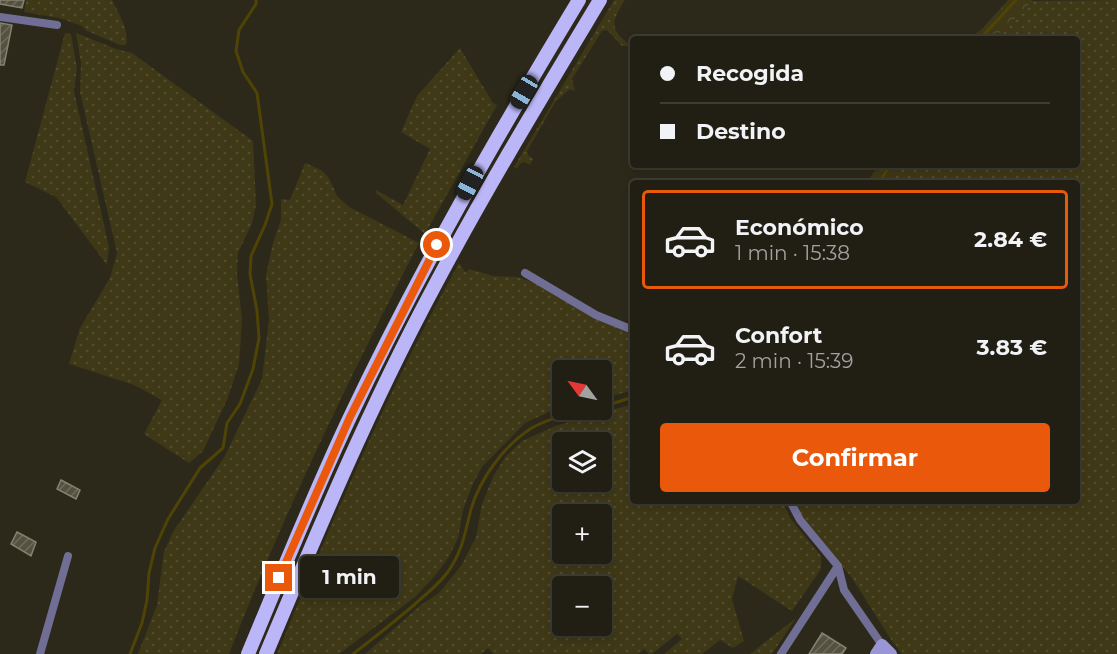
<!DOCTYPE html>
<html lang="es">
<head>
<meta charset="utf-8">
<style>
	body { margin:0; font-family:Montserrat,sans-serif; background:#29271d; color:#f1f3f6; height:100vh; display:flex; flex-direction:column; font-size:22px; white-space:nowrap }
	* { box-sizing:border-box; margin:0 }
	p { font-size:20px; color:#a2a2a0 }
	.icon { flex:none; width:33px; height:33px; fill:none; stroke:currentColor; stroke-width:2; stroke-linecap:round; stroke-linejoin:round }
	.map { position:relative; flex:1; overflow:hidden }
	.panel { position:absolute; left:630px; top:180px; width:450px; height:324px; display:flex; flex-direction:column; background:#211f14; border-radius:6px; box-shadow:0 3px 9px #0003,0 0 0 2px #3e3d34 }
	.panel>* { flex:none }
	.banner { position:absolute; left:630px; top:36px; width:450px; height:132px; border-radius:6px; box-shadow:0 3px 9px #0003,0 0 0 2px #3e3d34; display:grid; align-content:center; height:132px; padding:0 30px; background:#211f14 }
	.needle { width:39px; rotate:303deg }
	.buttons { position:absolute; left:552px; top:360px; display:grid; gap:12px }
	.buttons a { display:grid; place-items:center; width:60px; height:60px; border-radius:6px; background:#211f14; box-shadow:0 3px 9px #0003,0 0 0 2px #3e3d34; font-size:30px }
	.end { position:absolute; width:27px; height:27px; margin:-14px; border:8px solid #ea580c; background:#fff; box-shadow:0 0 0 3px #fff }
	.from { border-radius:50% }
	.bubble { position:absolute; height:42px; border-radius:6px; background:#211f14; box-shadow:0 3px 9px #0003,0 0 0 2px #3e3d34; font-size:20px; font-weight:700; line-height:42px; text-align:center }
	.car { position:absolute; width:18px; height:36px; margin:-18px -9px; border-radius:8px; box-shadow:0 0 4px 2px #0007; background:linear-gradient(#222 24%,#8ab4d8 0 40%,#222 0 76%,#8ab4d8 0 86%,#222 0) }
	.banner b { display:flex; align-items:center; gap:21px; height:57px; font-size:22px }
	.banner b+b { border-top:2px solid #3e3d34 }
	.banner i { width:15px; height:15px; background:#f1f3f6 }
	ul { padding:10px 0 0; list-style:none }
	li { display:flex; align-items:center; gap:18px; height:99px; margin:0 12px 9px; padding:0 18px; border:3px solid transparent; border-radius:6px }
	li div { flex:1 }
	li b { display:block; font-size:22px }
	li em { font-style:normal; font-weight:700 }
	li.on { border-color:#ea580c }
	li>.icon { width:54px; height:54px; stroke-width:1.5 }
	.cta { display:flex; gap:12px; margin-top:auto; padding:12px 30px }
	.cta a { flex:1; height:69px; border-radius:6px; background:#ea580c; color:#fff; font-size:24px; font-weight:700; line-height:69px; text-align:center }
	.map>svg:first-child { display:block }
</style>
</head>
<body>
<div class="map">
<svg width="1117" height="654" viewBox="0 0 1117 654">
	<defs>
		<pattern id="grass-dots" width="8" height="8" patternUnits="userSpaceOnUse" patternTransform="scale(1.5)"><rect width="8" height="8" fill="#3e3817"/><path d="M2 2h.1M6 6h.1" fill="none" stroke="#514c2e" stroke-width="1.8" stroke-linecap="round"/></pattern>
		<pattern id="forest-crowns" width="20" height="18" patternUnits="userSpaceOnUse" patternTransform="scale(1.5)"><rect width="20" height="18" fill="#3e3817"/><path d="M2 6a3 3 0 1 1 6 0M12 15a3 3 0 1 1 6 0" fill="none" stroke="#514c2e"/></pattern>
		<pattern id="building-hatch" width="6" height="6" patternUnits="userSpaceOnUse" patternTransform="scale(1.5)"><rect width="6" height="6" fill="#545141"/><path d="M-1 1l2-2M0 6l6-6M5 7l2-2" fill="none" stroke="#6d6b5d"/></pattern>
	</defs>
	<rect width="100%" height="100%" fill="#2c291b"/>
	<path fill="url(#grass-dots)" fill-rule="evenodd" d="M26,0h86c6,12 18,31 14,45h-6l-33,-14 -5,-5 -23,-8 -35,-6z
		M614,0h11c-14,22 -16,29 6,46h-9l-15,-16 -5,1 -30,48 3,12 -5,-2 -14,12 -29,50 1,4 5,4 -3,6 -6,-3 -4,2 -3,5 -3,-2z
		M1117,0v654h-215l-10,-13 -40,-63 -54,-66 -5,-11h284v-318h-186l11,-18h175v-126h-83l37,-38z
		M65,33l6,1 6,34 -3,23 35,156 -2,18 -51,-68 -31,-15z
		M76,33l40,16 16,4 121,88 3,64 -4,18 -14,30 -1,20 5,47 -3,44 -12,36 -24,51 -14,12 -45,-29 18,-34 -28,-15 -65,-21 11,-36 30,-50 7,-25 -37,-161 1,-29z
		M460,48l33,55 4,2 -72,129 -49,-41v-3l27,15 27,-56 -29,-17 16,-36z
		M305,163l16,7 8,8 8,18 12,11 70,36c-70,135 -135,270 -190,411h-91l19,-49 7,-53 9,-20 52,-76 37,-77 7,-59 -3,-45 7,-32 8,-23v-21l9,1z
		M459,263l7,10 3,-4 24,7 24,1 18,6 62,36 36,16v55l-31,9v-29h-40v36l-37,17 -43,44 -10,19 -9,24 -5,28 -9,19 -15,20 -19,20 -76,57h-62c55,-133 112,-266 182,-391z
		M633,404v97h150l7,17 31,38v13l-29,42 -54,-35 -6,23 12,42 -11,7 -13,-8 -18,14h-38l18,-15 -5,-5 -25,20h-3l-5,-5 -6,5h-145l-5,-6 -7,6h-116l56,-49 18,-12 22,-27 15,-29 6,-33 12,-29 12,-19 16,-15 36,-16zM562,442h40v40h-40zM562,514h40v40h-40zM562,586h40v40h-40z
		M796,618l-24,36h-22z"/>
	<path fill="url(#forest-crowns)" d="M1008,0h25l-39,39h-25l13,-10z
		M879,165h23l-11,18h-25z"/>
	<g fill="none" stroke-linecap="round" stroke-linejoin="round">
		<path stroke="#4f4406" stroke-width="3" d="M980,39l36,-39
			M879,183l11,-18
			M602,407l31,-10
			M130,654l12,-31 5,-23 2,-27 6,-25 13,-29 32,-51 23,-20 4,-25 13,-19 13,-35 6,-31 -2,-27 -7,-37 1,-18 14,-31 7,-21 -15,-111 -14,-21 -7,-21 3,-21 17,-26v-4
			M353,654c21,-16 41,-32 61,-49 11,-10 24,-20 33,-32 15,-20 18,-40 24,-64 9,-30 32,-62 59,-80 18,-11 40,-15 61,-19"/>
	</g>
	<path fill="url(#building-hatch)" stroke="#858271" stroke-width="1.5" d="M0,0h24l-2,8 -22,-4z
		M0,23l12,2 -8,40h-4z
		M61,480l19,10 -4,9 -19,-10z
		M17,532l19,10 -5,14 -20,-12z
		M822,633l24,15 -4,6h-33z"/>
	<g fill="none" stroke-linecap="round" stroke-linejoin="round">
		<path stroke="#716e96" stroke-width="8" d="M0,17l57,8
			M525,273l71,42 37,15
			M790,501l10,19 38,46 6,24 38,55
			M40,654l28,-98
			M781,654l57,-88"/>
		<path stroke="#9a95d5" stroke-width="12" d="M876,654l6,-9 9,9"/>
		<path stroke="#bbb6f8" stroke-width="14" d="M248,654c33,-79 65,-159 102,-237 68,-144 147,-281 229,-417
			M266,654c52,-124 104,-248 168,-367 52,-98 109,-192 166,-287"/>
	</g>
	<g fill="none" stroke-linecap="round" stroke-linejoin="round">
		<path stroke="#ea580c" stroke-width="8" d="M279,578l71,-161 87,-172"/>
	</g>
</svg>
<div class="buttons">
<a><svg class="needle" viewBox="-14 -14 28 28"><path d="M0-13l5 13h-10z" fill="#e53935"/><path d="M0 13l5-13h-10z" fill="#a2a2a0"/></svg></a>
<a><svg class="icon" aria-label="layers" viewBox="0 0 24 24"><path d="M12 4l9 5-9 5-9-5zM3 14l9 5 9-5"/></svg></a>
<a>+</a>
<a>−</a>
</div>
<i class="end from" style="left:437px;top:245px"></i>
<i class="end" style="left:279px;top:578px"></i>
<div class="bubble" style="left:300px;top:556px;width:99px">1 min</div>
<i class="car" style="left:524px;top:92px;rotate:210deg"></i>
<i class="car" style="left:470px;top:183px;rotate:208deg"></i>
<div class="banner">
<b><i class="from"></i>Recogida</b>
<b><i></i>Destino</b>
</div>
<section class="panel">
<ul>
<li class="on"><svg class="icon" aria-label="car" viewBox="0 0 24 24"><path d="M5 17H2v-5l4-1 3-4h7l3 4 3 1v5h-3M9 17h6M6 11h13"/><circle cx="7" cy="17" r="2"/><circle cx="17" cy="17" r="2"/></svg><div><b>Económico</b><p>1 min · 15:38</p></div><em>2.84 €</em></li>
<li><svg class="icon" aria-label="car" viewBox="0 0 24 24"><path d="M5 17H2v-5l4-1 3-4h7l3 4 3 1v5h-3M9 17h6M6 11h13"/><circle cx="7" cy="17" r="2"/><circle cx="17" cy="17" r="2"/></svg><div><b>Confort</b><p>2 min · 15:39</p></div><em>3.83 €</em></li>
</ul>
<div class="cta"><a>Confirmar</a></div>
</section>
</div>
</body>
</html>
